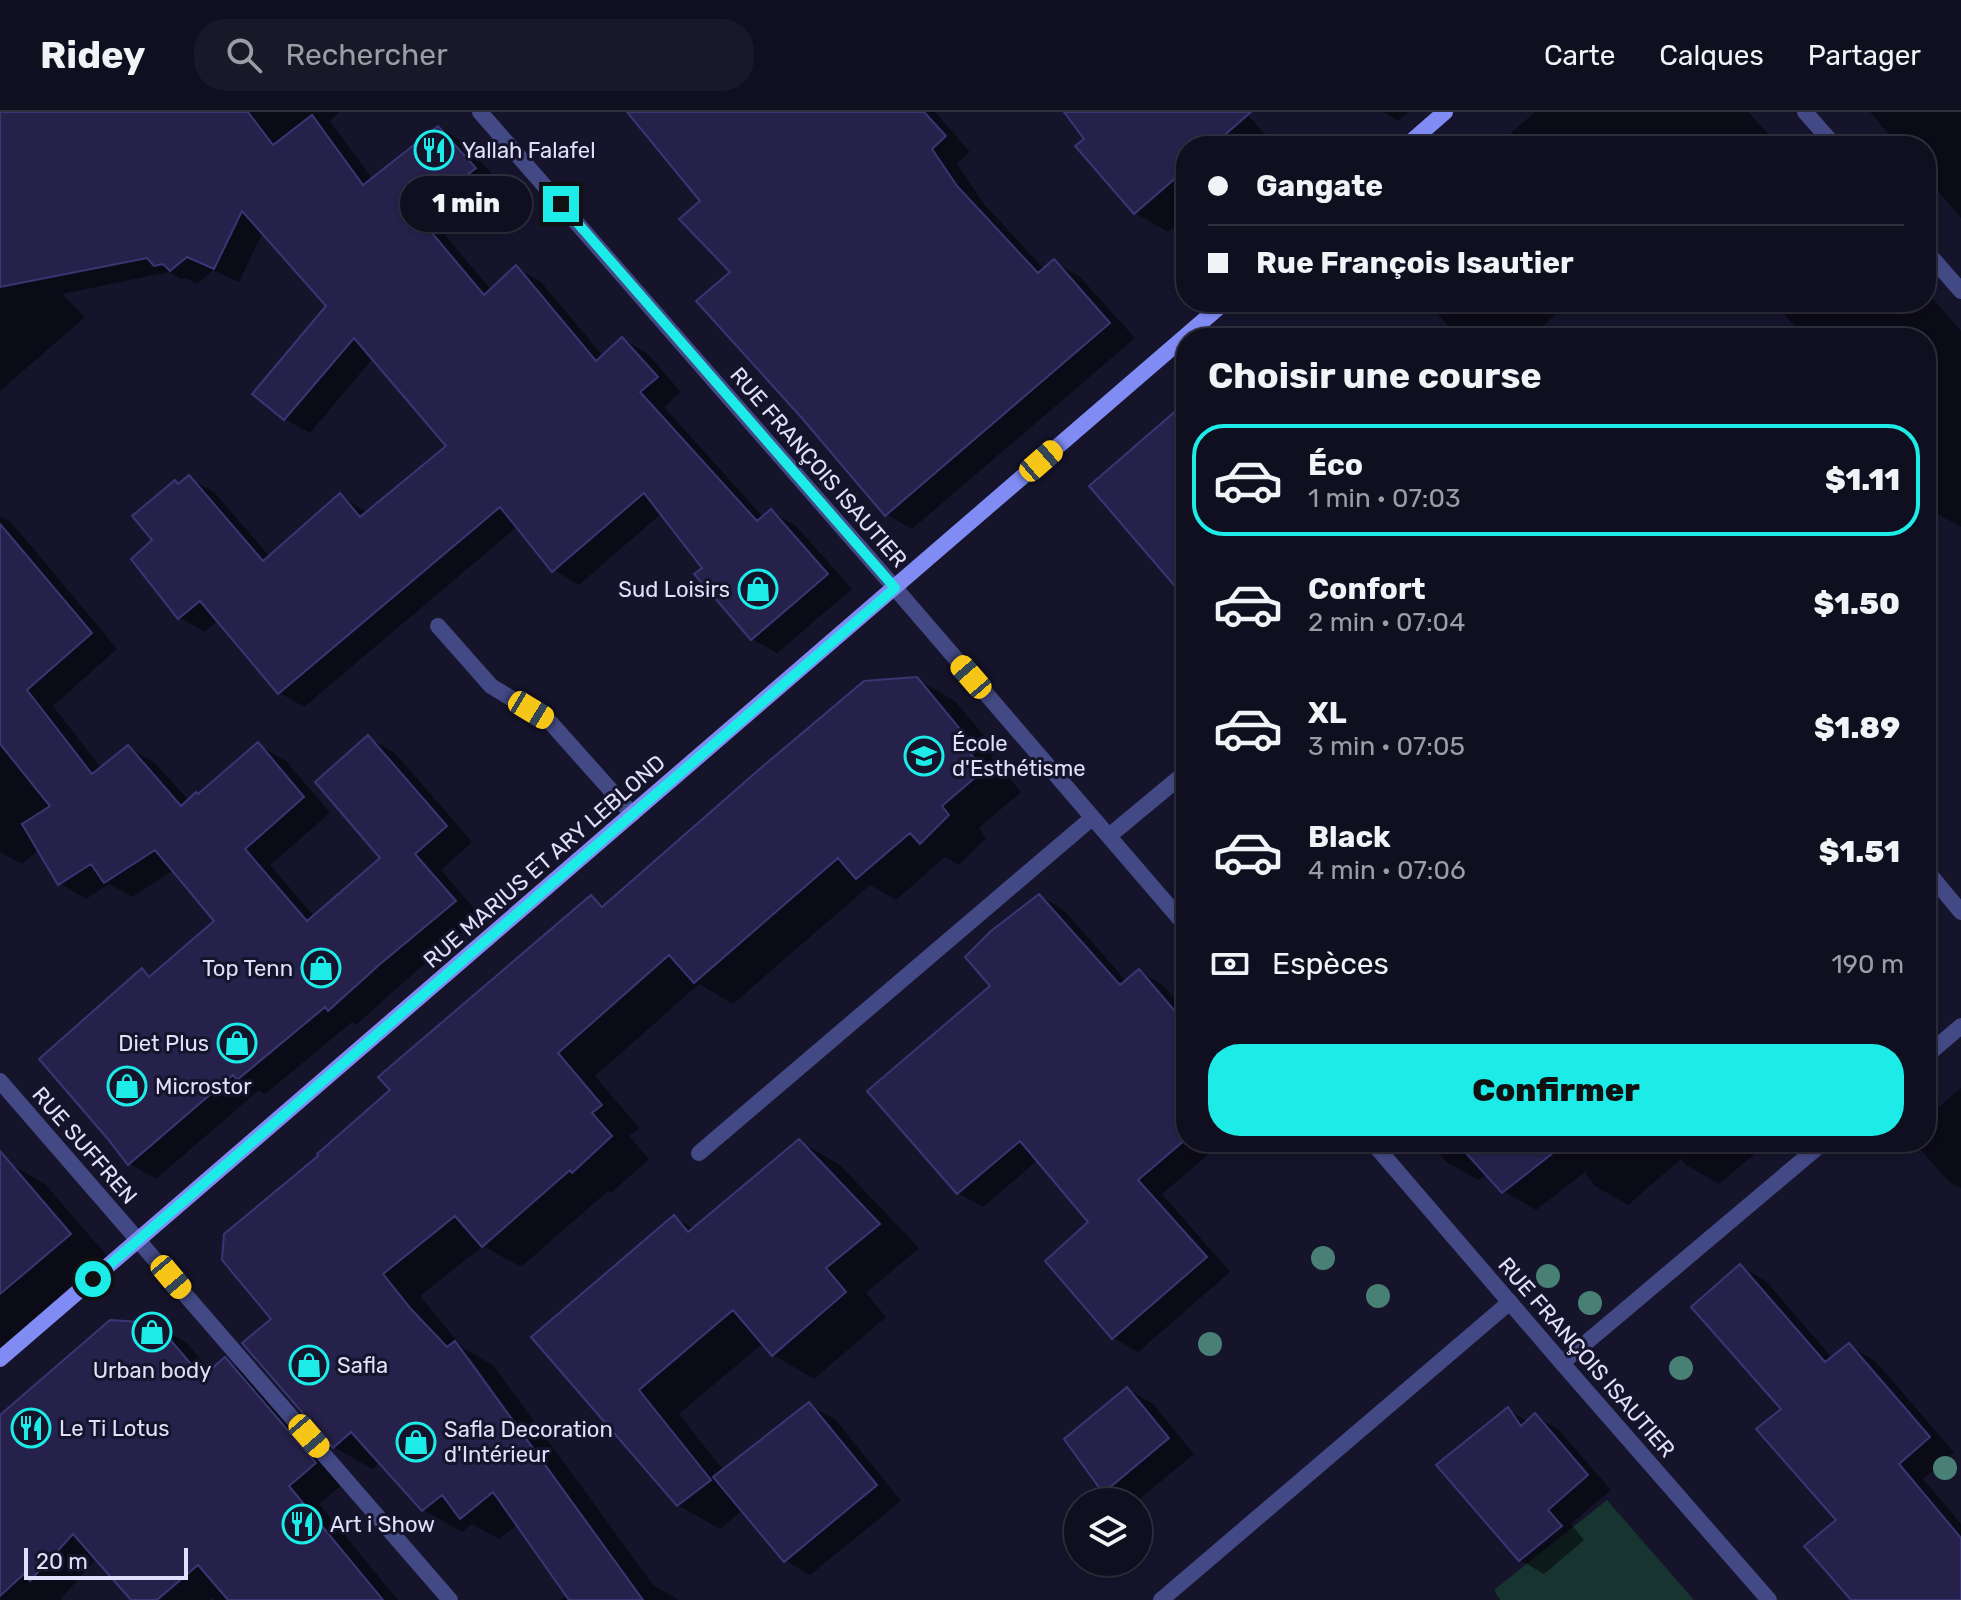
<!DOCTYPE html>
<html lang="fr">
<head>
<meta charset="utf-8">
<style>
	body { margin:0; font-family:Rubik,sans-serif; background:#191829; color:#f1f3f6; height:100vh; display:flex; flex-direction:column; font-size:30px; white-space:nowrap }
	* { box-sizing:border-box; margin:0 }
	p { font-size:26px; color:#9c9ca5 }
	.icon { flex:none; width:44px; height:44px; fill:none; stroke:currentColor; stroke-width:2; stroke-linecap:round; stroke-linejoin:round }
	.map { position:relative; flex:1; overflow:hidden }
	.drawer { position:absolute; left:1176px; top:216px; width:760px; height:824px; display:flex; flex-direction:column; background:#100f20; border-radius:32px; box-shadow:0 2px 6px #0004,0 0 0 2px #302f3e }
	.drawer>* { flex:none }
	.top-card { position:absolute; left:1176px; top:24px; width:760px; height:176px; border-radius:32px; box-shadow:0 2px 6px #0004,0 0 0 2px #302f3e; display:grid; align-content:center; height:176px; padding:0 32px; background:#100f20 }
	.buttons { position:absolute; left:1064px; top:1376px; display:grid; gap:16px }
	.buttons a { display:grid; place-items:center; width:88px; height:88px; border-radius:50%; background:#100f20; box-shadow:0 2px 6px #0004,0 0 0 2px #302f3e; font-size:40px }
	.scale { position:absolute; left:24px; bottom:20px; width:164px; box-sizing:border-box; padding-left:8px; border:4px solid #e0e0fc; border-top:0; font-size:22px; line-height:28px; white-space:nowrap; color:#e0e0fc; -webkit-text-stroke:6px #15142b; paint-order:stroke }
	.end { position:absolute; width:36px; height:36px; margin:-18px; border:10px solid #1debe7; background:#111; box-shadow:0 0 0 4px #111 }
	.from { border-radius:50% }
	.bubble { position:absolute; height:56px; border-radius:28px; background:#100f20; box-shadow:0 2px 6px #0004,0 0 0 2px #302f3e; font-size:26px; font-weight:800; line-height:56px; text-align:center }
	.car { position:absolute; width:24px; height:48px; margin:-24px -12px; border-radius:10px; box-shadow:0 0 6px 2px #0007; background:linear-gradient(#f5c518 24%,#345 0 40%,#f5c518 0 76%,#345 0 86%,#f5c518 0) }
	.top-card b { display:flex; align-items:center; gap:28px; height:76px; font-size:30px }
	.top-card b+b { border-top:2px solid #302f3e }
	.top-card i { width:20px; height:20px; background:#f1f3f6 }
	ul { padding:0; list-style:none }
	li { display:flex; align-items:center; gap:24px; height:112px; margin:0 16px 12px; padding:0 16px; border:4px solid transparent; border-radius:32px }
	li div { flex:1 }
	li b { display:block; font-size:30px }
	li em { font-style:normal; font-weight:800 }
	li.selected { border-color:#1debe7 }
	li>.icon { width:72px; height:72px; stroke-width:1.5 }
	h2 { padding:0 32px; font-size:36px; line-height:96px }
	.pay { display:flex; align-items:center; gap:20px; height:88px; padding:0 32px; font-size:30px }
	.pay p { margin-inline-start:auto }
	.cta { display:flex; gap:16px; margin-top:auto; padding:16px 32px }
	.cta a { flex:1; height:92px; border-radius:32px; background:#1debe7; color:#111; font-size:32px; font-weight:800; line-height:92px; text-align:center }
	header { display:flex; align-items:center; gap:48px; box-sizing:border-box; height:112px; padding:0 40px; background:#100f20; border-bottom:2px solid #302f3e }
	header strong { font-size:38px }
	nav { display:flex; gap:44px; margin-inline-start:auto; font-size:28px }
	.search { width:560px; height:72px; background:#191829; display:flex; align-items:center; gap:20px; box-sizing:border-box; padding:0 28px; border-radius:32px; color:#9c9ca5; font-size:30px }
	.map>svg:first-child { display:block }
</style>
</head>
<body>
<header>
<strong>Ridey</strong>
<div class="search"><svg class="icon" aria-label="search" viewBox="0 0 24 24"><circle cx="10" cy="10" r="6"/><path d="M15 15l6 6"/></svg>Rechercher</div>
<nav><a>Carte</a><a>Calques</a><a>Partager</a></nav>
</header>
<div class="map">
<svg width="1961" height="1488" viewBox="0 0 1961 1488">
	<rect width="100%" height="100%" fill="#15142b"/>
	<path fill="#173430" d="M1607,1388l87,100h-194l-6,-10z"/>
	<path fill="#0007" d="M0,0h340l-10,9 43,59 65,-52 25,14 37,41 -60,46 52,62 24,-23 25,14 63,75 19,-18 24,14 34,39 -17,15 100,111 7,-7 25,15 56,63 -75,64 -25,-14 -47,-71 -43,-55 -83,72 -25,-15 -36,-44 -214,181 -24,-14 -61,-73 -15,12 -25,-15 -24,-77 21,-58 4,3 9,-7 25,14 56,65 71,-61 27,17 81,-67 -76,-88 -63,75 -25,-14 44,-113 -66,-74 -24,50 -26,-12 -16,14 -11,-6 -5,1 -12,-7 -107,22 23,23 -85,74z
		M644,0h291l35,40 -13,12 26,39 62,67 9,-8 26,15 55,61 -223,191 -26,-15 -153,-242 -30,-71z
		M1067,0h178l27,30 -5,4h-81v71l-18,15 -33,-19z
		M1383,0h26l-11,9z
		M1535,0h213l31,34h-283z
		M1870,0h91v106l-35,-41v-31h-27z
		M1926,179l35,40v196l-32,-18 -3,-5v-166h-124l2,-2 -31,-34h153z
		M1427,190h143l-41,36h-70z
		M0,404l11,6 106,127 -64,57 49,63 26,-22 27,16 34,38 10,-5 59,-51 27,15 45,53 -60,52 45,52 68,-59 -15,-120 27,15 77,89 -31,28 40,47 -75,63 -50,45 -4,-3 -87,72 -6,-4 -103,89 -26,-15 -21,-27 34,-166 10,6 64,-56 -43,-51 -42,27 -23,-13 -23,15 -26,-16 -21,-33 -17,14 -22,-12z
		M917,567l39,23 41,50 -6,5 30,35 -42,36 7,10 -27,27 -14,-8 -49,43 -26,-15 -137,119 -34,-20 -104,92 44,52 -10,8 20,23 -38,34 -3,-2 -87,76 -38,-21 -63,50 43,52 30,17 160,220 26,15h-35l-174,-242h-5l175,242h-80l8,-6 -50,-70 -19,15 -27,-15 -10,8 -39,-22 -43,-48 -8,7 -38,-22 -60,-128 47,-163 72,-66 198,-193 15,9z
		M1040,784l24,14 63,72 12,-11 25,15 22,26v130h37l-61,52 68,78 -92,80 -25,-14 -22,-116 -53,-62 -55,47 -25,-14 35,-207z
		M1961,976v100l-12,-6 -35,-40h12v-24z
		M799,1029l41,24 79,83 -53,45 20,24 -72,62 -41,-24 -10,-12 -84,71 45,57 85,-66 26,14 66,82 -91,74 -25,-15 -42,-50 -23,19 -42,-24 -144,-168 140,-120 20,12z
		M1429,1030h340l-50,42 -33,-19 -5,-6 -53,46 -33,-19 -10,-14 -49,38 -33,-19 -15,-17 -9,6 -33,-18z
		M0,1050h7l38,22 63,73 -108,91z
		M1740,1154l26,15 67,78 16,-13 26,15 79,91 -31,27 38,45v76h-108l-14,-80 -56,-110z
		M155,1213l32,18 24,29 14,-12 31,18 90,103 -27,23 79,96h-184l-2,-3 -3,3h-75l-37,-42 -37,42h-60v-182z
		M1128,1277l25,15 41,50 -58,48h-14l-17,-10 -39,-52z
		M1508,1298l21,12 6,-6 24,14 52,60 -40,34 13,16 -40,34 -24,-14z"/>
	<path fill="#25214a" stroke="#3a3674" stroke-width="2" d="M0,0h248l25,33 39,-30 51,70 75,-59 38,42 -60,46 68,81 32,-30 80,96 26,-24 36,40 -18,15 117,129 14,-12 57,65 -77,66 -57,-66 8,-6 -58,-75 -92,79 -52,-65 -222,187 -78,-93 -22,18 -47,-60 21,-19 -20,-24 43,-36 3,4 11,-9 74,86 77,-68 20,24 86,-71 -92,-108 -70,82 -32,-26 74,-88 -84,-95 -28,58 -27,-12 -17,14 -7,-7 -9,2 -7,-8 -147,29z
		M627,0h297l22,24 -14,13 25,37 81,87 16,-14 56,64 -225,193 -84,-99 -105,-116 34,-29 -51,-53 21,-18z
		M1064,0h187l-39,34h-26v23l-52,45 -59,-68 9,-7z
		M1186,290v197l-97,-113z
		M0,412l92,109 -65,57 65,84 36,-29 53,61 15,-14 2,2 60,-52 46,55 -59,52 62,72 73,-63 -65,-76 53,-47 79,91 -32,28 41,47 -77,64 -51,46 -3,-4 -88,73 -4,-5 -105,90 -21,-27 -68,-79 103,-91 7,9 65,-56 -59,-71 -51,33 -13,-19 -33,21 -36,-61 28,-18 -50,-62z
		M917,565l43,52 -6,5 30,36 -42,36 7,9 -29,29 -10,-11 -54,46 -18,-21 -144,125 -25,-28 -111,98 44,52 -10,8 20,23 -40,37 -2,-3 -88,77 -27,-31 -72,58 28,35 36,38 8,-6 188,259h-74l-76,-108 -33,27 -18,-24 -20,16 -71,-79 -18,16 -91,-105 29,-24 -49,-59 2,-26 94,-78 -1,-2 73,-64 -12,-13 213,-182 11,12 160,-140 102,-86z
		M1039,782l81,91 19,-16 47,55v115l-48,41 69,77 -95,82 -67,-78 43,-39 -68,-81 -63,53 -90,-103 123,-105 -25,-29 26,-26z
		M799,1027l81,85 -54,44 20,24 -74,64 -39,-46 -94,80 72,90 -34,26 -146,-169 143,-122 14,17z
		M1456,1030h111l-65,51z
		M0,1039l71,83 -71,60z
		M1740,1152l85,98 24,-19 81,94 -31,27 62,74v62h-110l-47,-54 32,-26 -80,-91 25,-20 -90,-102z
		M110,1208l46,3 46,54 23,-20 91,106 -27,23 94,114h-155l-30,-35 -41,35h-26l-58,-66 -43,47 -6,-7 -24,22v-181z
		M1127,1275l42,51 -66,55 -39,-54z
		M809,1290l68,83 -93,77 -71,-85z
		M1508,1295l13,19 14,-13 53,62 -40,35 14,16 -43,35 -83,-96z"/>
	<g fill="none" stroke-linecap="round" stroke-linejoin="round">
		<path stroke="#434985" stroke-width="16" d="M438,514l53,60 59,36 82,92
			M1109,724l77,-64
			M699,1041l393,-335
			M1161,1488l349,-298"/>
		<path stroke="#434985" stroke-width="16" d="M480,0l415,476 291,338
			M1805,0l30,34
			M1926,139l35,40
			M1926,758l35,42
			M1926,944l35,-30
			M0,969l450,519
			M1372,1030l190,221 207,237
			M1562,1251l262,-221"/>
		<path stroke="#808bf4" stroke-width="16" d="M1406,34l39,-34
			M0,1247l1225,-1057"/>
	</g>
	<g fill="#488075">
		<circle cx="1323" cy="1146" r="12"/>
		<circle cx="1548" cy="1164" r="12"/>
		<circle cx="1378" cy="1184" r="12"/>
		<circle cx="1590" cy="1191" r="12"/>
		<circle cx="1210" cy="1232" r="12"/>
		<circle cx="1681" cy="1256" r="12"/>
		<circle cx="1945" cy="1356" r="12"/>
	</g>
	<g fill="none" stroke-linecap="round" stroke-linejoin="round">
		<path stroke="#1debe7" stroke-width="10" d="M93,1167l802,-691 -334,-384"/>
	</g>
	<defs>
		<g id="restaurant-ring" transform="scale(2)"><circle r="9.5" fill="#15142b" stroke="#1debe7" stroke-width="1.5"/><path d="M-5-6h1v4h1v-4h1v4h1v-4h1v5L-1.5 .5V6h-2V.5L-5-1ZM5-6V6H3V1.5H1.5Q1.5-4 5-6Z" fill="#1debe7"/></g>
		<g id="shop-ring" transform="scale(2)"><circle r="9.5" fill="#15142b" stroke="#1debe7" stroke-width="1.5"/><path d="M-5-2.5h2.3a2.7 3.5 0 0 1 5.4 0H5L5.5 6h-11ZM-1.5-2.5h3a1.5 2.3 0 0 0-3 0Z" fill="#1debe7"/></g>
		<g id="school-ring" transform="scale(2)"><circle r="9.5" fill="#15142b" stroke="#1debe7" stroke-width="1.5"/><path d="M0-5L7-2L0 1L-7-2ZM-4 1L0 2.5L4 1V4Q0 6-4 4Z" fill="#1debe7"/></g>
	</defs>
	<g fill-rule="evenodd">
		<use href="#restaurant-ring" x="434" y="38"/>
		<use href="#shop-ring" x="758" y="477"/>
		<use href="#school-ring" x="924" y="644"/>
		<use href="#shop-ring" x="321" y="856"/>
		<use href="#shop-ring" x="237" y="931"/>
		<use href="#shop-ring" x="127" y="974"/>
		<use href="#shop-ring" x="152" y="1220"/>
		<use href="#shop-ring" x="309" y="1253"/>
		<use href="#restaurant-ring" x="31" y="1316"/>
		<use href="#shop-ring" x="416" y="1330"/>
		<use href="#restaurant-ring" x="302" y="1412"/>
	</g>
	<g text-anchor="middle" stroke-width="6" stroke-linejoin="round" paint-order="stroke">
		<g font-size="22" fill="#e0e0fc" stroke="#15142b" text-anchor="start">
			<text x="462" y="46">Yallah Falafel</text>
			<text x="730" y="485" text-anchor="end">Sud Loisirs</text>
			<text x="952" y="639">École<tspan x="952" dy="25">d'Esthétisme</tspan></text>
			<text x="293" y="864" text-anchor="end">Top Tenn</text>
			<text x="209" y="939" text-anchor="end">Diet Plus</text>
			<text x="155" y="982">Microstor</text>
			<text x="337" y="1261">Safla</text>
			<text x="152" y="1266" text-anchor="middle">Urban body</text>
			<text x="59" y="1324">Le Ti Lotus</text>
			<text x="444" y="1325">Safla Decoration<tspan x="444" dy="25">d'Intérieur</tspan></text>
			<text x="330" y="1420">Art i Show</text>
		</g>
		<g font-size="22" fill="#e0e0fc" stroke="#15142b">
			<text transform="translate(819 355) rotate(49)" y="8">RUE FRANÇOIS ISAUTIER</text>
			<text transform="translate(544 749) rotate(-41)" y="8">RUE MARIUS ET ARY LEBLOND</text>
			<text transform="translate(85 1033) rotate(49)" y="8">RUE SUFFREN</text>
			<text transform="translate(1587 1245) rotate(49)" y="8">RUE FRANÇOIS ISAUTIER</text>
		</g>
	</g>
</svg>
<div class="buttons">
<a><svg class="icon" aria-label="layers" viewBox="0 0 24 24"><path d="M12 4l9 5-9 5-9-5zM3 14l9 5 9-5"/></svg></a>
</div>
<div class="scale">20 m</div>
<i class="end from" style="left:93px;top:1167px"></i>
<i class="end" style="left:561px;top:92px"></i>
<div class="bubble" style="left:400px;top:64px;width:132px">1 min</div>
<i class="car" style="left:1041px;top:349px;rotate:49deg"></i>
<i class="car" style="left:971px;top:565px;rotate:319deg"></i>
<i class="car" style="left:531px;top:598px;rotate:121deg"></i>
<i class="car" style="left:171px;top:1165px;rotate:140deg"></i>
<i class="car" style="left:309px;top:1324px;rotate:139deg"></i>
<div class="top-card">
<b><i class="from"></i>Gangate</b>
<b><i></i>Rue François Isautier</b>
</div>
<section class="drawer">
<h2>Choisir une course</h2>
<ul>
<li class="selected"><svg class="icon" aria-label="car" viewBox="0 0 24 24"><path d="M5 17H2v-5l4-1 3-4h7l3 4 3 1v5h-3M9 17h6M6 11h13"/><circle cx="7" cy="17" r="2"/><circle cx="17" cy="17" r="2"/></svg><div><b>Éco</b><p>1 min · 07:03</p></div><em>$1.11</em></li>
<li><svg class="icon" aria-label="car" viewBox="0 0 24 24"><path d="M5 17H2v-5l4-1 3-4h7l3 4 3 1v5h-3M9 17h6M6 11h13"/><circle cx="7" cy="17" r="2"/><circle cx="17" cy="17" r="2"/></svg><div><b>Confort</b><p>2 min · 07:04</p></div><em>$1.50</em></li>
<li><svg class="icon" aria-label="car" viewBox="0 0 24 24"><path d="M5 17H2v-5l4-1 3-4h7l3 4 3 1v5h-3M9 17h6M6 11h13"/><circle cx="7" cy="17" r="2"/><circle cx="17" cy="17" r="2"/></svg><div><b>XL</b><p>3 min · 07:05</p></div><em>$1.89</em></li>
<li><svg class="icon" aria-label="car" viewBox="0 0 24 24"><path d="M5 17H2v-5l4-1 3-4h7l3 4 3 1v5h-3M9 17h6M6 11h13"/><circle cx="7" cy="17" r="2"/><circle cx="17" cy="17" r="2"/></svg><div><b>Black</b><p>4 min · 07:06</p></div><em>$1.51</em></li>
</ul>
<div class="pay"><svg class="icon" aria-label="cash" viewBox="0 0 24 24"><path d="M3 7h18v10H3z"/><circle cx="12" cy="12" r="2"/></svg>Espèces<p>190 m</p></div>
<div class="cta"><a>Confirmer</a></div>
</section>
</div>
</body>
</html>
